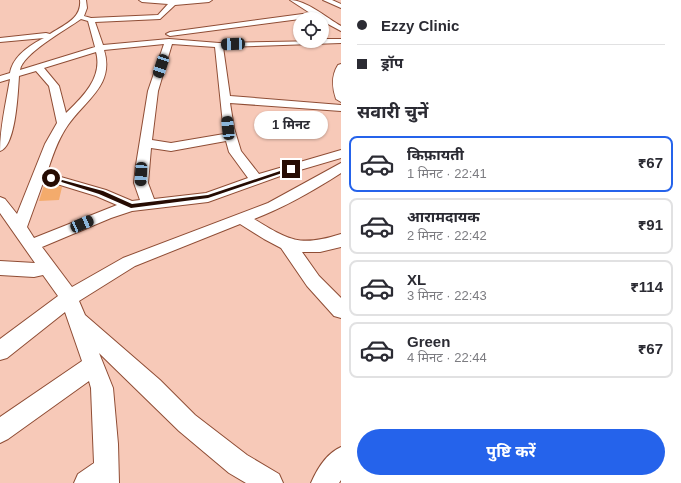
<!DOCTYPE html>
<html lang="hi">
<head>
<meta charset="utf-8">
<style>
	body { margin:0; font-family:Helvetica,"Noto Sans Devanagari",sans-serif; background:#f2f2f3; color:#2b2b33; height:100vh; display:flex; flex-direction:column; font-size:15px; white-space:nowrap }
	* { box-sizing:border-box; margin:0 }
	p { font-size:13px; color:#7c7c81 }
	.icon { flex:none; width:22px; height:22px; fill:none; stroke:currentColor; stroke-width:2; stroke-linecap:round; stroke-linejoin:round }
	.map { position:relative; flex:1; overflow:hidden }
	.panel { display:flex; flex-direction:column; background:#fff; width:340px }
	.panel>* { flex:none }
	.banner { display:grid; align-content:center; height:88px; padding:0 16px; background:#fff }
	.fabs { position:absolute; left:293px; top:12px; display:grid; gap:8px }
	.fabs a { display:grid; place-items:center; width:36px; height:36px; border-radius:50%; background:#fff; box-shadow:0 1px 3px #0004; font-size:20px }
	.end { position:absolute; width:18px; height:18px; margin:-9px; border:5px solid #260c03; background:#fff; box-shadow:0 0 0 2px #fff }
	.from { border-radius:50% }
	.bubble { position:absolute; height:28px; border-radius:14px; background:#fff; box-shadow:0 1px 3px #0004; font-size:13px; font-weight:700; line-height:28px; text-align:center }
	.car { position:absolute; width:12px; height:24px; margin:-12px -6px; border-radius:5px; box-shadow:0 0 3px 1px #0007; background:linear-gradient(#222 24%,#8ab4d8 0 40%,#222 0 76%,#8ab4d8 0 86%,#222 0) }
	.banner b { display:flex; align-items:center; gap:14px; height:38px; font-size:15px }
	.banner b+b { border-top:1px solid #e1e1e2 }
	.banner i { width:10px; height:10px; background:#2b2b33 }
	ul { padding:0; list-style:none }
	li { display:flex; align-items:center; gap:12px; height:56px; margin:0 8px 6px; padding:0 8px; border:2px solid #e1e1e2; border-radius:8px }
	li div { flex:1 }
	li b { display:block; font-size:15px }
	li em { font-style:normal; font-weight:700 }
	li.active { border-color:#2563eb }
	li>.icon { width:36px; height:36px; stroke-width:1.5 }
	h2 { padding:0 16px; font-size:18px; line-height:48px }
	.primary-button { display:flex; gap:8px; margin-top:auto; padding:8px 16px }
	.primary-button a { flex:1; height:46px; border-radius:24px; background:#2563eb; color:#fff; font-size:16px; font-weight:700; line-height:46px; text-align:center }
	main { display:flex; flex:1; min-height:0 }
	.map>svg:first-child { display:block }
</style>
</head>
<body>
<main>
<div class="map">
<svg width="341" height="483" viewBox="0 0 341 483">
	<rect width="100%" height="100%" fill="#f7c9b8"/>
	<path fill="#f4ab6c" d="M44,185h11l7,2 -3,13 -20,1z"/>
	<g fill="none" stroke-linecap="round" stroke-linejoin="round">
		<g stroke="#8f4d35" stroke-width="2">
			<path id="minor" d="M80,0h6l1,8 -3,8 7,2 67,-3 10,-11 -26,-2 -3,-2h73l-3,2 -34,3 -15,14 -65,3 8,23 66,-6 50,4 103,-2v-2h19v4l-118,4 7,49 111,9v6l-111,-8 4,25 7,23 18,23 82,-24v8l-58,17 -75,27 -76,9 -21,7 -69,29 30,40 51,-29 145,-55 73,-40v10c-28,18 -56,34 -87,46 36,22 46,28 87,15v13l-21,5h-18l17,24 22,22v20l-7,-2 -27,-30 -26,-38 -17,-9 -24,-15 -105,42 -56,35 6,14 75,65 35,35 52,40 32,19 4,9h-37l-17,-10 -50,-42 -80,-78 14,35 5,56 1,39h-45l4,-9 16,-11 -3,-75 -2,-7 -81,58 -8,4v-26l82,-56 -17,-49 -58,46 -7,2v-21l58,-43 -15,-21 -9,2 -34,-2v-14l35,2 -35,-50v-16l5,2 12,15 28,-70 12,-21 -8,-37 -13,-15 -17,5c-1,15 -3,71 -19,75 0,-24 6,-48 10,-72l-10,3v-6l10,-3c3,-17 20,-28 34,-35l-44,4v-4l46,-5 4,1c13,-9 32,-15 30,-34zM81,19l7,2 7,26 -75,23c2,-16 47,-41 61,-51zM164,44l-16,47 -12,74 -2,18 6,17 -8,1 -26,-11 -59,-17c5,-16 11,-34 21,-48 17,-25 47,-40 36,-75zM172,44l43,3 9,87 -53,9 -19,-3 6,-49zM96,52c7,25 -13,45 -30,61l-7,-27 -15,-18zM226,141l3,11 19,26 -42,15 -52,6 -6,-16 3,-35 20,3zM44,180l52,16 21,9 -83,33 -7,-11z
				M290,0c16,0 37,18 51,26v5l-26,-14 -145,19 -4,-2 4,-2 140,-19z
				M323,0h9l9,4v4z
				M341,64v38l-5,-3c-4,-12 -5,-23 2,-34z
				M341,447v33l-2,3h-28c6,-14 16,-30 30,-36z"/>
		</g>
		<use href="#minor" fill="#fff" fill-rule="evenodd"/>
	</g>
	<path fill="#260c03" d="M289,168l5,1 -86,29 -77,10 -32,-14 -50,-16 2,-1 52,14 29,13 76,-9z"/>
</svg>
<div class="fabs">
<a><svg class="icon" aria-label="locate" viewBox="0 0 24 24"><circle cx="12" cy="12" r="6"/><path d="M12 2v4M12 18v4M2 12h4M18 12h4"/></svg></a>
</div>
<i class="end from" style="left:51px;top:178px"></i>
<i class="end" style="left:291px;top:169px"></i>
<div class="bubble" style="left:254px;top:111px;width:74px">1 मिनट</div>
<i class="car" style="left:233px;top:44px;rotate:268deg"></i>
<i class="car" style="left:161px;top:66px;rotate:198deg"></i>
<i class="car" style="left:228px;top:128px;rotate:354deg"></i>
<i class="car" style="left:141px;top:174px;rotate:183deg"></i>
<i class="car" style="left:82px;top:224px;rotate:67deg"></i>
</div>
<section class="panel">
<div class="banner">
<b><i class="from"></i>Ezzy Clinic</b>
<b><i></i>ड्रॉप</b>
</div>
<h2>सवारी चुनें</h2>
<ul>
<li class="active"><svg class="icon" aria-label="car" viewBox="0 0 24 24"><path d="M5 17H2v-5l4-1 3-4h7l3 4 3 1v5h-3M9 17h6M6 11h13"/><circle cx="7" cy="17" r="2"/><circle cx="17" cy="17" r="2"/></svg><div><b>किफ़ायती</b><p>1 मिनट · 22:41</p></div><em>₹67</em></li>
<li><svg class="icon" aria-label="car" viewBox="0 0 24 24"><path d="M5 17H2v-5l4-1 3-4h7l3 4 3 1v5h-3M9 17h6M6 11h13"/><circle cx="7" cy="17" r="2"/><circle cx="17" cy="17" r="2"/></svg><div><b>आरामदायक</b><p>2 मिनट · 22:42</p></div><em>₹91</em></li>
<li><svg class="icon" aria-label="car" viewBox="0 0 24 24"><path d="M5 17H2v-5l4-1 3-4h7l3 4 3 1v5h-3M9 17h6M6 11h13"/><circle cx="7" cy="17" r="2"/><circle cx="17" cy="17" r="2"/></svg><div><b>XL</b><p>3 मिनट · 22:43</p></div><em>₹114</em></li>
<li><svg class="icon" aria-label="car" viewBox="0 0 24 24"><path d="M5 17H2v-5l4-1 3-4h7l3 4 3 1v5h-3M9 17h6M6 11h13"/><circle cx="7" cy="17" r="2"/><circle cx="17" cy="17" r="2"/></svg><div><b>Green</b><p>4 मिनट · 22:44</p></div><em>₹67</em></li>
</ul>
<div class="primary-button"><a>पुष्टि करें</a></div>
</section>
</main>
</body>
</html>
